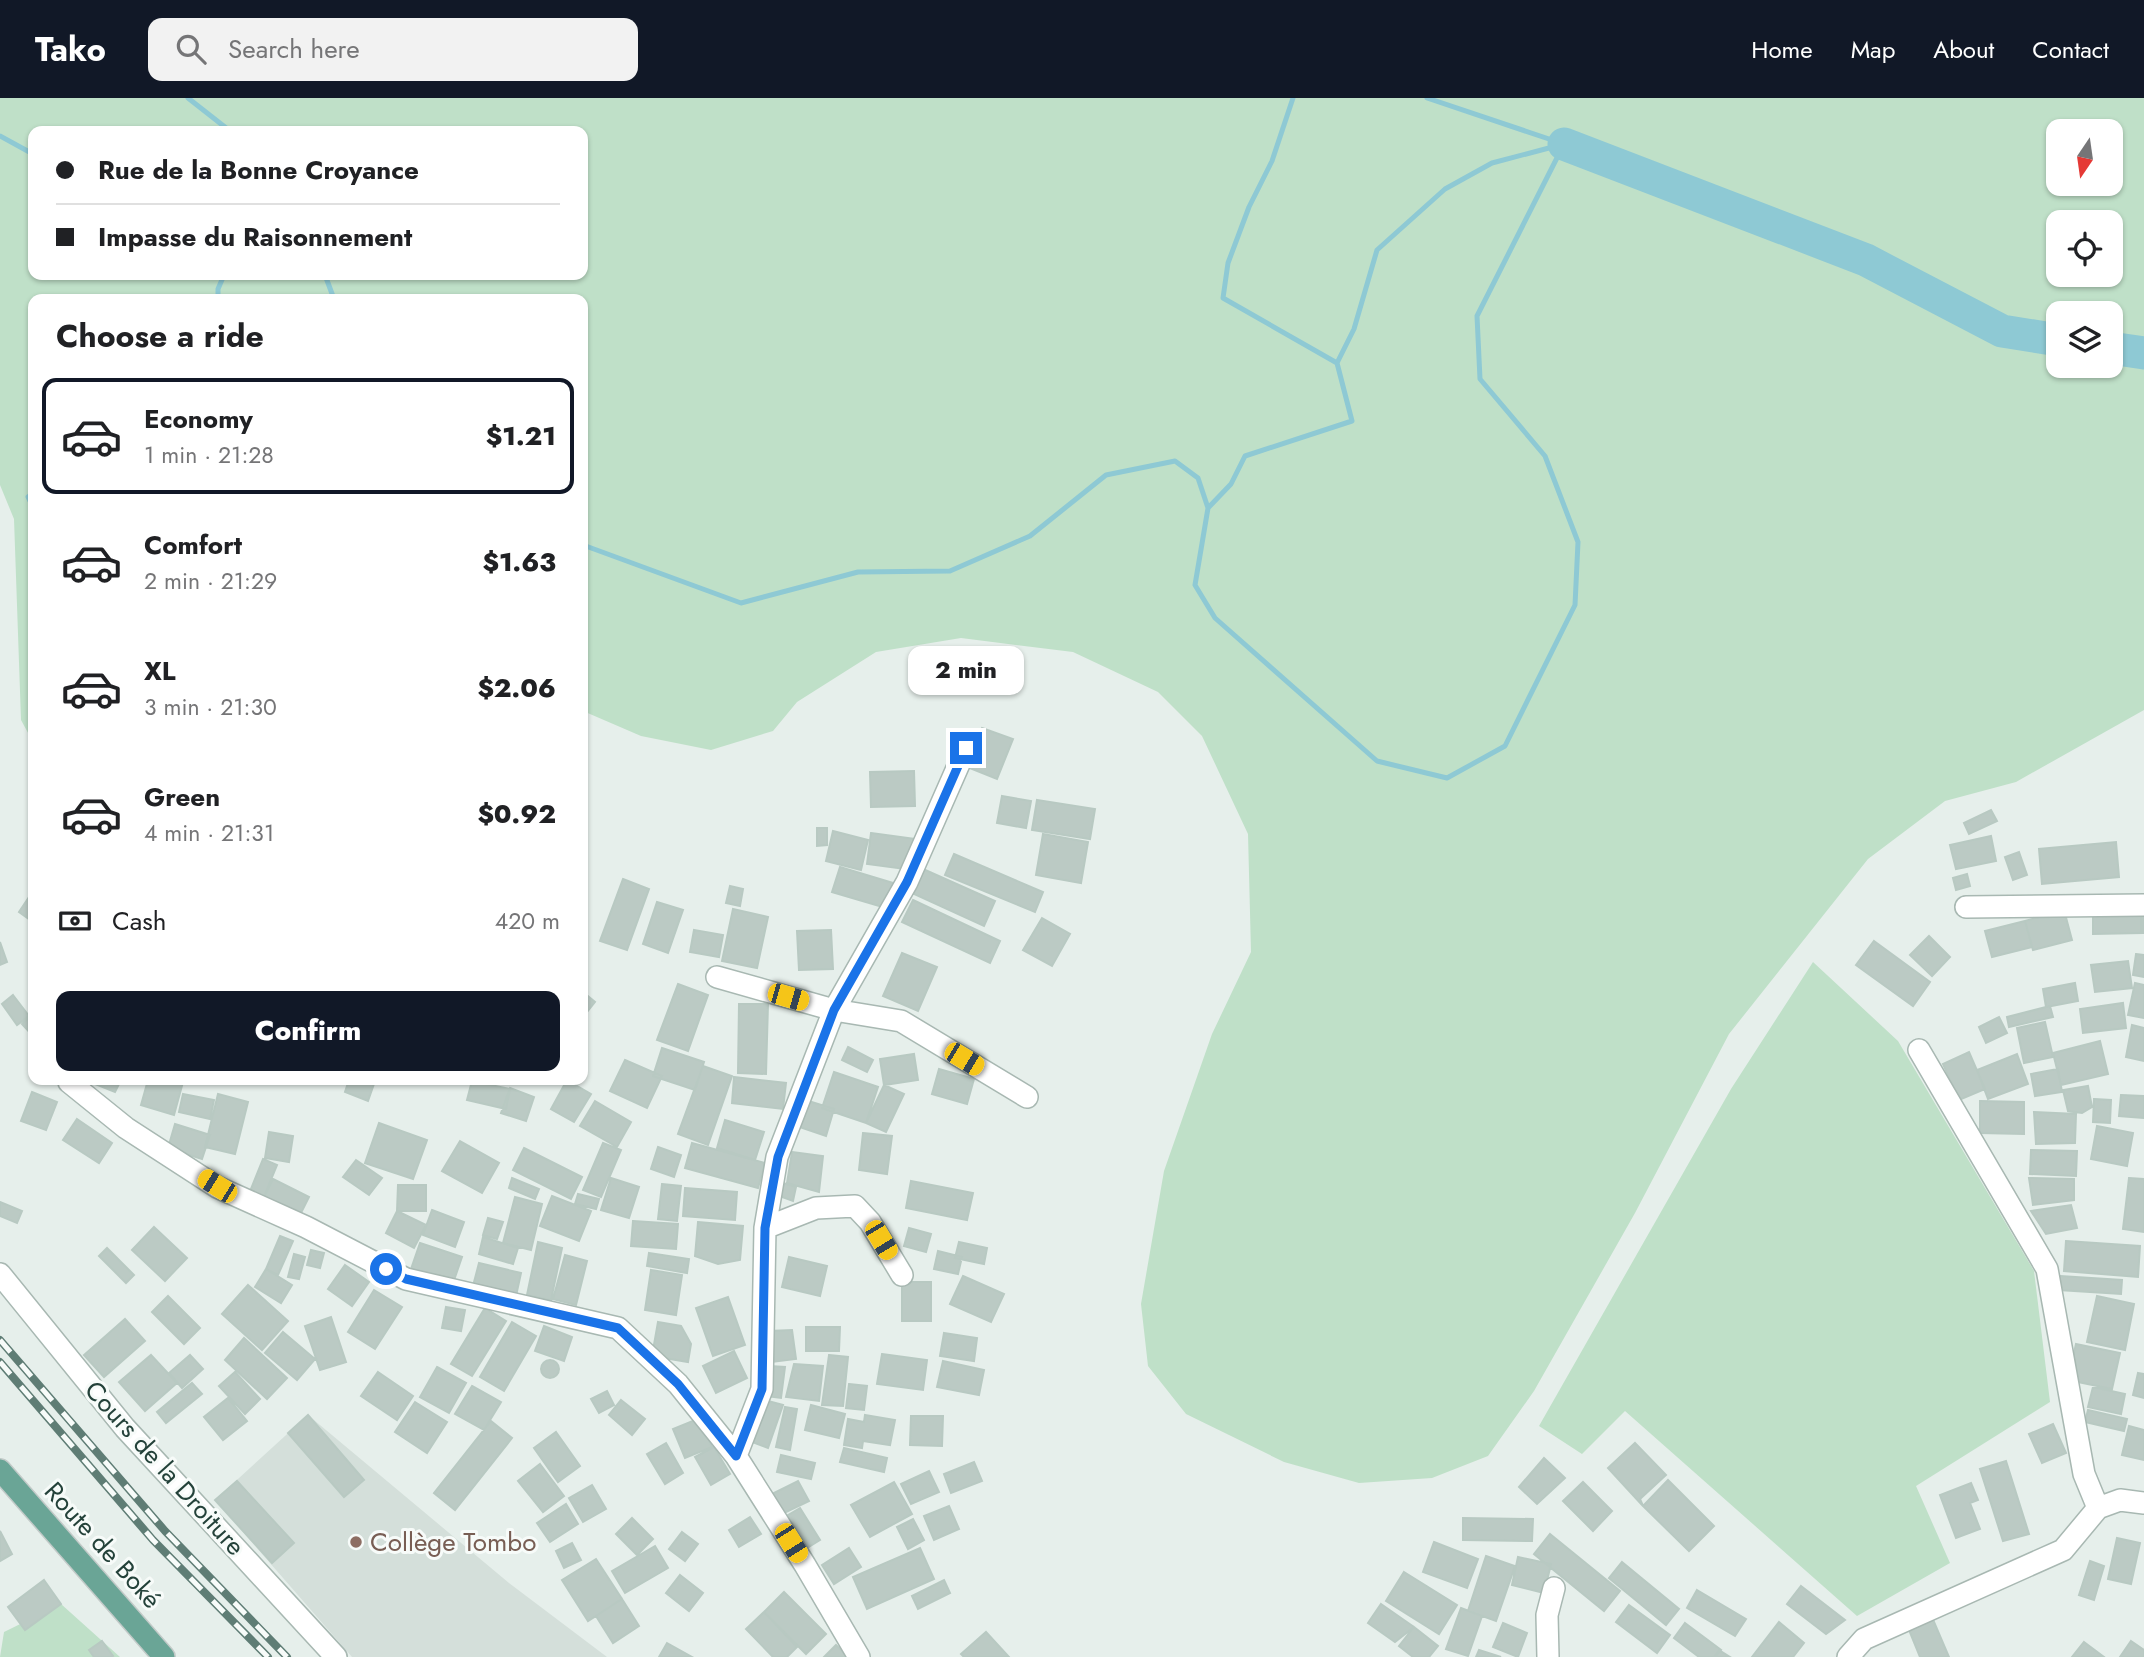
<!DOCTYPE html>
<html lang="en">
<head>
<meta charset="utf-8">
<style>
	body { margin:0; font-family:Jost,sans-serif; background:#f2f2f2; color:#202124; height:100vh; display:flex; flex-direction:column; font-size:26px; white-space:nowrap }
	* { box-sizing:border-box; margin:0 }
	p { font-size:23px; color:#757577 }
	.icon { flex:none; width:38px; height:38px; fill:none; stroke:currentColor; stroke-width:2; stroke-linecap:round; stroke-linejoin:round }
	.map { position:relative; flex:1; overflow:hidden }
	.sheet { position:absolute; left:28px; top:196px; width:560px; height:791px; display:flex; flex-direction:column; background:#fff; border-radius:14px; box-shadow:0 2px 5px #0004 }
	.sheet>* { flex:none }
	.hud { position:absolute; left:28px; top:28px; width:560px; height:154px; border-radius:14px; box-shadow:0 2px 5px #0004; display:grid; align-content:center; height:154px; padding:0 28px; background:#fff }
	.needle { width:46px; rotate:193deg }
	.buttons { position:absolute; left:2046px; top:21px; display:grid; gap:14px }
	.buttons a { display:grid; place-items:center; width:77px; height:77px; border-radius:14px; background:#fff; box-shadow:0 2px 5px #0004; font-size:35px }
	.end { position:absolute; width:32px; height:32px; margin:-16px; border:9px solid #1a73e8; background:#fff; box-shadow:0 0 0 4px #fff }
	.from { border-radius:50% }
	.bubble { position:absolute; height:49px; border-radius:14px; background:#fff; box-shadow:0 2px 5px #0004; font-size:23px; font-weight:800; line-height:49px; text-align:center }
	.car { position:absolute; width:21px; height:42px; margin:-21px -10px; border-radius:9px; box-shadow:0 0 5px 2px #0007; background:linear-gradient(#f5c518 24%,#345 0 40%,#f5c518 0 76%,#345 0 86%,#f5c518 0) }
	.hud b { display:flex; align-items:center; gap:24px; height:66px; font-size:26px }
	.hud b+b { border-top:2px solid #e0e0e0 }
	.hud i { width:18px; height:18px; background:#202124 }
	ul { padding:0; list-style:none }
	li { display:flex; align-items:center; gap:21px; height:116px; margin:0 14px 10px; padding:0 14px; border:4px solid transparent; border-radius:14px }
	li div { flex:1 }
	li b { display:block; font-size:26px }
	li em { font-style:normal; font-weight:800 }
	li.selected { border-color:#111827 }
	li>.icon { width:63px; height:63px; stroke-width:1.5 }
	h2 { padding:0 28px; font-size:32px; line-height:84px }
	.pay { display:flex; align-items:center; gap:18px; height:77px; padding:0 28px; font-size:26px }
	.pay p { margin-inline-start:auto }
	.button { display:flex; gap:14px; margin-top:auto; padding:14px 28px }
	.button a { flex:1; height:80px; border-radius:14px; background:#111827; color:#fff; font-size:28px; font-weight:800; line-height:80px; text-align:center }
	header { display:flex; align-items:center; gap:42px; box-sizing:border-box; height:98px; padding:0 35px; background:#111827; color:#fff }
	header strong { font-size:33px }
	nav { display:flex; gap:38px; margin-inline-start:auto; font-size:24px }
	.search { width:490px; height:63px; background:#f2f2f2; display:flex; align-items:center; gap:18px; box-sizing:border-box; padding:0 24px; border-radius:14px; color:#757577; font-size:26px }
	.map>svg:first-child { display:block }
</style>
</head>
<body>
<header>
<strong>Tako</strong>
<div class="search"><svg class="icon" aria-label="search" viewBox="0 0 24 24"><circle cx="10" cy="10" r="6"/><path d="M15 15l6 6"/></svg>Search here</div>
<nav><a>Home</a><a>Map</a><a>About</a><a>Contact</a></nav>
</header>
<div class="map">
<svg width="2144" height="1559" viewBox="0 0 2144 1559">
	<rect width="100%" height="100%" fill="#e6efeb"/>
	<path fill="#d4dfda" d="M308,1317l201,168 98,74h-255l-137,-157z"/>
	<path fill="#bfe0c8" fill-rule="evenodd" d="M0,0h2144v612l-128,72 -71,19 -77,58 -139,175 -94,179 -101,178 -46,65 -56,22 -73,5 -75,-21 -98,-48 -38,-48 -7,-62 23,-133 48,-137 39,-82 -3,-118 -46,-98 -44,-44 -85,-40 -112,-14 -85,14 -79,50 -24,29 -62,19 -70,-14 -58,-25v-412h-550v443l-12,-22 -7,-201 -14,-34zM33,33h550v144h-550zM2058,33h52v53h-52zM2058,124h52v53h-52zM2058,215h52v53h-52z
		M1813,864l85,79 136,230 16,131 -134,84 34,77 -93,53 -232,-205 -43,43 -43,-28 192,-337z
		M61,1506l59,53h-120l4,-25z"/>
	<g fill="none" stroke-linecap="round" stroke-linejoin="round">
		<path stroke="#8ec9d4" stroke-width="5" d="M188,0l42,33
			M1293,0l-21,63 -23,46 -21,56 -5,35 114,65
			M1427,0l137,46
			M0,38l33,18
			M325,177l9,24
			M218,201v-10l6,-14
			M33,395l-5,4 5,10
			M1208,410l23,-24 14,-28 107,-35 -15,-58 17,-34 23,-79 68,-61 47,-26 72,-19
			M583,447l158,58 117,-31 92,-1 80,-35 76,-61 69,-14 23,17 10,30 -13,77 20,33 162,143 70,17 58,-32 70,-141 3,-63 -33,-86 -65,-77 -3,-63 87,-172"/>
		<path stroke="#8ec9d4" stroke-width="33" d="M1564,46l302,116 136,71 56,9
			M2110,250l34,5"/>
	</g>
	<path fill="#bbcac4" stroke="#b8c9c2" stroke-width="2" d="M982,630l31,11 -16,40 -30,-12z
		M914,673l1,35 -44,1 -1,-35z
		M1002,698l29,5 -5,27 -29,-5z
		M1037,702l58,9 -5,30 -58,-9z
		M1991,712l6,11 -28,13 -5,-11z
		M817,730h10v17l-10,1z
		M833,733l35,9 -7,30 -35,-9z
		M871,735l45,6 -4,31 -45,-6z
		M1043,736l45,8 -7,41 -45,-8z
		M1991,738l5,25 -40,8 -6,-24z
		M2116,744l3,35 -77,7 -3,-35z
		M2019,754l8,23 -14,5 -8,-23z
		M954,756l89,38 -8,20 -90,-37z
		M840,769l53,16 -7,25 -54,-16z
		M923,771l72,32 -11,25 -72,-33z
		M1967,776l3,12 -14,4 -3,-12z
		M623,781l26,10 -22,61 -27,-9z
		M730,788l13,3 -3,17 -14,-3z
		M33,793v31l-14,-10z
		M913,802l87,41 -10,22 -88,-41z
		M657,804l26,8 -15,43 -25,-9z
		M2093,809h48l1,26 -49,1z
		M2141,809h3v26h-3z
		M733,811l35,8 -11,51 -35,-7z
		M2064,812l8,30 -39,10 -8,-29z
		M1042,820l28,16 -18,32 -29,-16z
		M2025,823l7,26 -40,10 -7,-26z
		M694,832l29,5 -4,22 -29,-5z
		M831,832l2,39 -34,1 -2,-39z
		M1929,838l21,21 -18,19 -22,-21z
		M1874,843l56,41 -17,24 -57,-41z
		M0,844l7,20 -7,3z
		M902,855l35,14 -19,44 -35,-15z
		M2136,856l8,1v22l-11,-2z
		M2128,863l4,27 -37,4 -4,-27z
		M2075,885l3,18 -32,6 -3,-18z
		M2135,885l9,2v33l-16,-3z
		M678,886l30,11 -20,56 -31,-11z
		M583,894l12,10 -12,15z
		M13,897l16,21 -12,9 -15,-21z
		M2123,905l3,25 -43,5 -3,-24z
		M739,906h29l-2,70 -28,-1z
		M2050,908l3,11 -44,10 -2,-10z
		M33,916v22l-11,-12z
		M1999,919l8,16 -21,10 -7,-16z
		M2045,924l8,35 -29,6 -7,-35z
		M2132,927l12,3v33l-18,-4z
		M2100,943l8,33 -47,11 -8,-32z
		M848,949l25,13 -6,12 -25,-12z
		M662,950l42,14 -9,28 -42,-14z
		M1969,954l16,37 -26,11 -16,-36z
		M914,956l4,26 -34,5 -4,-26z
		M2017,956l11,30 -40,15 -11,-29z
		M625,962l37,16 -15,32 -37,-17z
		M703,968l29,10 -24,69 -30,-11z
		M939,971l35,10 -7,25 -35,-10z
		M2058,971l4,23 -27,4 -4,-22z
		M834,974l44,15 -12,36 -44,-15z
		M734,979l52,6 -3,26 -51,-6z
		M91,982h30l-6,12 -25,-10z
		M148,982l35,2 -9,33 -33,-10z
		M349,982l26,1 -7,20 -23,-9z
		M567,982l24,14 -17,28 -23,-13z
		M472,983l38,8 -4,20 -39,-9z
		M884,987l20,9 -18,38 -20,-9z
		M2088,988l4,21 -10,6 -14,-2 -5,-21z
		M510,990l24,9 -8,24 -25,-8z
		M32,994l25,10 -11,28 -25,-9z
		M183,996l31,6 -4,19 -31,-7z
		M218,996l30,8 -13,52 -30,-7z
		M2121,997l23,1v22l-25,-2z
		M802,1001l32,10 -8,27 -32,-11z
		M2094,1001l17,1 -1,23 -17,-1z
		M595,1003l36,21 -14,25 -37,-21z
		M1980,1003l44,1v32l-44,-1z
		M2034,1014l42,2 -1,29 -39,1z
		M77,1021l35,24 -13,20 -36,-23z
		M725,1022l39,12 -9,28 -38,-12z
		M379,1025l48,17 -14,39 -48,-16z
		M175,1026l35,11 -8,24 -34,-11z
		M2097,1028l36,7 -6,33 -36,-7z
		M269,1034l24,4 -4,26 -24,-4z
		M863,1035l29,3 -5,38 -28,-4z
		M460,1043l39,22 -17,30 -40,-22z
		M603,1045l18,7 -20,47 -18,-7z
		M692,1045l73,20 -7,25 -73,-20z
		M658,1049l23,8 -7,22 -23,-8z
		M524,1050l58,29 -11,22 -58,-29z
		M2031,1052l46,1 -1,25 -46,-2z
		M792,1054l31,4 -4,36 -32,-9z
		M263,1061l14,6 -16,39 -14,-5z
		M356,1062l26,18 -13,17 -26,-18z
		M512,1080l27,11 -4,10 -26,-11z
		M611,1080l28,9 -10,31 -28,-8z
		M2029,1080l45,1v21l-41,5z
		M2129,1080l15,1v53l-21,-3z
		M273,1081l36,18 -10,20 -36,-18z
		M911,1083l62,12 -6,27 -61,-12z
		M783,1085l13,4 -3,14 -14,-5z
		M662,1086l19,2 -4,35 -19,-2z
		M398,1087h28v26h-29z
		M685,1090l52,4 -2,28 -52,-4z
		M578,1096l21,5 -3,10 -21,-5z
		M552,1098l39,15 -12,30 -39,-15z
		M515,1099l27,7 -11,46 -28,-7z
		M0,1104l22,9 -5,12 -17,-7z
		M2071,1107l6,23 -31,6 -15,-23z
		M432,1112l32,12 -9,25 -32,-12z
		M397,1113l29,14 -12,23 -28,-15z
		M488,1120l15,4 -6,17 -14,-4z
		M633,1123l45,3 -2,25 -45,-3z
		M698,1124l45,4 -3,34 -22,4 -23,-8z
		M154,1129l33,31 -22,23 -33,-31z
		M909,1130l22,6 -5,18 -22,-6z
		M280,1138l13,5 -15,34 -12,-6z
		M483,1139l35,11 -5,16 -34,-10z
		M2066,1143l74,5 -2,31 -74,-6z
		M538,1144l24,6 -11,52 -24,-5z
		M959,1144l28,6 -3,16 -29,-6z
		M420,1145l42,14 -10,29 -42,-14z
		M107,1150l27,27 -8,8 -27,-27z
		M311,1152l13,3 -4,15 -13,-3z
		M938,1153l24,6 -4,17 -24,-5z
		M649,1155l40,6 -2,14 -40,-7z
		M294,1156l11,3 -6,22 -11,-2z
		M565,1157l22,6 -11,44 -23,-6z
		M789,1159l38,9 -7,30 -38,-9z
		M479,1165l42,10 -5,23 -43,-10z
		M345,1167l24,17 -17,24 -24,-17z
		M266,1171l26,16 -11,18 -26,-16z
		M651,1172l31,5 -6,40 -31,-5z
		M963,1178l41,18 -13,28 -41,-18z
		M2060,1178l62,4 -1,14 -62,-4z
		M902,1184h29v39h-29z
		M248,1187l40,36 -26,29 -40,-36z
		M374,1192l28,17 -27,42 -27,-17z
		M168,1198l32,32 -16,16 -32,-32z
		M2097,1198l37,8 -9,46 -38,-8z
		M728,1199l17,48 -32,11 -17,-48z
		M446,1209l19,3 -4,21 -19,-3z
		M485,1210l21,13 -34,55 -21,-12z
		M331,1219l15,45 -26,8 -15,-44z
		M125,1221l20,22 -41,36 -20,-22z
		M512,1224l24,14 -32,55 -24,-14z
		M658,1224l23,4 10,18 -3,18 -36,-6z
		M544,1228l28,11 -8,24 -29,-10z
		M806,1229h34l-1,24h-33z
		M792,1232l4,29 -24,3 -3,-31z
		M283,1234l32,27 -18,21 -32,-27z
		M944,1235l33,5 -3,23 -34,-5z
		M244,1240l43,40 -20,21 -42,-39z
		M2076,1246l44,9 -8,36 -44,-9z
		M734,1253l13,27 -31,15 -13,-27z
		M882,1256l45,6 -4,30 -46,-6z
		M151,1257l26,28 -32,28 -26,-29z
		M190,1257l13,14 -21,19 -13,-15z
		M829,1257l19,2 -5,49 -21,-1z
		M541 1271a9 9 0 1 1 18 0a9 9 0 1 1-18 0Z
		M943,1263l41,9 -5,25 -42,-8z
		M794,1266l29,2 -4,35 -33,-4z
		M769,1268l16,1 -4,31 -16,-2z
		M437,1269l29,16 -17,30 -29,-16z
		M235,1274l25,27 -15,15 -26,-28z
		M378,1274l35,24 -16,24 -36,-24z
		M2138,1275l6,1v24l-11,-3z
		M192,1285l10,11 -36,29 -9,-11z
		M849,1286l18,2 -3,24 -18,-2z
		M472,1288l29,16 -17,28 -29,-16z
		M2093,1289l32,7 -4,20 -33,-7z
		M607,1293l7,14 -15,8 -8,-14z
		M228,1300l19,23 -24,19 -19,-23z
		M621,1302l24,19 -13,16 -23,-20z
		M768,1303l15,4 -15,43 -16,-6z
		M415,1304l32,20 -20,31 -32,-21z
		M811,1307l34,9 -6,24 -34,-8z
		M785,1309l12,2 -7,41 -14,-3z
		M2088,1312l39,9 -3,12 -39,-9z
		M308,1317l56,65 -20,17 -56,-64z
		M865,1317l30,5 -5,25 -27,-4 -1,7 -18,-3 4,-26 16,3z
		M911,1318h32l-1,30 -32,-1z
		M700,1320l12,29 -27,11 -12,-29z
		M491,1323l21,17 -57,72 -21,-17z
		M2053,1326l13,29 -24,10 -13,-29z
		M2129,1328l15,4v30l-22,-5z
		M556,1334l24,34 -22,16 -24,-34z
		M666,1345l17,30 -18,11 -18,-30z
		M1635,1345l31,32 -26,24 3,7 -35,-38z
		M714,1349l16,27 -19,11 -16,-28z
		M844,1350l43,10 -3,14 -44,-10z
		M781,1357l34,8 -4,16 -34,-7z
		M1544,1360l21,20 -28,26 -18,-17z
		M2006,1363l23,73 -26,7 -23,-72z
		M974,1364l8,19 -31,12 -7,-19z
		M540,1366l24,32 -21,16 -25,-31z
		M929,1373l10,21 -28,12 -10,-20z
		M1668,1382l46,46 -25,25 -46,-45z
		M237,1383l57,62 -22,20 -57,-63z
		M798,1383l11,20 -29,14 -10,-20z
		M894,1384l18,32 -42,23 -19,-32z
		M1583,1384l29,29 -19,20 -30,-30z
		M1971,1385l7,17 -8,3 10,26 -24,9 -16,-43z
		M592,1387l14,24 -23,13 -14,-24z
		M566,1406l12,20 -28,18 -13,-19z
		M949,1408l10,23 -25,11 -10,-24z
		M800,1410l20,32 -16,10 -21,-32z
		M750,1419l11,17 -22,13 -10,-17z
		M632,1420l21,21 -16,16 -21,-21z
		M1463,1420l70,1 -1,22 -69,-1z
		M913,1421l11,21 -16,9 -11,-22z
		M0,1433l12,23 -12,7z
		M682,1434l16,12 -13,17 -16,-12z
		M1550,1436l70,57 -16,20 -70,-57z
		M2117,1440l23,5 -9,41 -23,-5z
		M1434,1444l44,17 -11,29 -44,-16z
		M572,1445l9,17 -17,8 -8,-17z
		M655,1448l13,22 -43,25 -13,-22z
		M849,1450l12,19 -27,17 -12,-19z
		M920,1450l14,31 -67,30 -14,-32z
		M1486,1458l29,10 -19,55 -28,-10z
		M1518,1459l33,7 -7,29 -32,-8z
		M596,1461l26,40 -34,22 -26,-41z
		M2090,1463l14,5 -10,34 -15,-5z
		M1622,1464l57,47 -13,16 -57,-47z
		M1404,1474l53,33 -18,29 -53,-33z
		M680,1477l23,18 -14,18 -23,-18z
		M44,1482l17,24 -36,26 -17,-23z
		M944,1482l6,13 -32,16 -6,-13z
		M1801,1488l44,34 -19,14 -39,-30z
		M1697,1492l49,29 -11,17 -48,-28z
		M784,1494l42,42 -20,20 -42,-42z
		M622,1501l17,27 -26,17 -17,-27z
		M1381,1506l33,23 -19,15 -27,-19z
		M1629,1507l41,30 -13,18 -41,-31z
		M1461,1510l21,8 -14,40 -22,-7z
		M764,1514l33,35 -10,10h-14l-27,-28z
		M1931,1517l18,42h-29l-13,-32z
		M1779,1524l25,21 -11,14h-41z
		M1503,1525l24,10 -9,24 -25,-10z
		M1685,1525l36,27 -6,7h-16l-25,-19z
		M1414,1529l24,19 -9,11h-16l-14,-11z
		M986,1534l23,25h-45l-3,-3z
		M102,1543l11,15 -2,1h-17l-5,-7z
		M2131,1543l13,9v7h-24z
		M2084,1544l20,15h-32z
		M667,1545l25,14h-33z
		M836,1547l12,12h-24z
		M1479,1552l22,7h-25z
		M1719,1552l11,7h-16z"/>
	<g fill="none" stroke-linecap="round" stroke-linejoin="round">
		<g stroke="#a8b8b2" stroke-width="24">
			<path id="minor" d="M1966,809l178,-2
				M717,879l117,33 67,11 126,76
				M1919,952l128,219 37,205 14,34
				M69,984l57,46 91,59 89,40 100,52 212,49 60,56 58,72 69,109 54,92
				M765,1130l51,-20 39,-2 15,16 32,53
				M0,1176l125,154 211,229
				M736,1358l26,-67 3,-161 12,-71 57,-147 73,-128 59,-134
				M1548,1559l-1,-42 7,-27
				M1848,1559l16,-18 199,-89 35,-42 22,-8 24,3"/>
		</g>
		<g stroke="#c2cac8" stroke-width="24">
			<path id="major" d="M0,1372l164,187"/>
		</g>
		<use href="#minor" stroke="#fff" stroke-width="21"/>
		<use href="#major" stroke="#6aa596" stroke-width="21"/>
		<g stroke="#5f7d75" stroke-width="8">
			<path id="rail" d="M0,1242l165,191 122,126
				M0,1264l153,178 115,117"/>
		</g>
		<use href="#rail" stroke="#f7fbf9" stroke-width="5" stroke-dasharray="16" stroke-linecap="butt"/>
	</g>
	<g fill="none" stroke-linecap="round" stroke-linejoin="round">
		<path stroke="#1a73e8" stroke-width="9" d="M386,1171l20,10 212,49 60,56 58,72 26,-67 3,-161 13,-71 56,-147 73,-128 59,-134"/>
	</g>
	<circle fill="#8d6e63" stroke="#f7fbf9" stroke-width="2.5" cx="356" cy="1444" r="7"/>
	<g text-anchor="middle" stroke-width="6" stroke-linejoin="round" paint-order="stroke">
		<g font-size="26" fill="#24423a" stroke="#f7fbf9">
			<text transform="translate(165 1370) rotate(48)" y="9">Cours de la Droiture</text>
			<text transform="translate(103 1447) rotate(48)" y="9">Route de Boké</text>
		</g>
		<g font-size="26" fill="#785e54" stroke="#f7fbf9" text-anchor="start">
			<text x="370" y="1453">Collège Tombo</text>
		</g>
	</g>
</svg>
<div class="buttons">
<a><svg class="needle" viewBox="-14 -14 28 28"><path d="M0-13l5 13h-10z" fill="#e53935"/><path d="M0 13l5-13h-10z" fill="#757577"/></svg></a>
<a><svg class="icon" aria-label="locate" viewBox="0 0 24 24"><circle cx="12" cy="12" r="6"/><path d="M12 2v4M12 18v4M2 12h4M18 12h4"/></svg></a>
<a><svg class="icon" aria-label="layers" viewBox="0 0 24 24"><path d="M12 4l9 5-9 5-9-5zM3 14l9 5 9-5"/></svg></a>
</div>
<i class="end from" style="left:386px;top:1171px"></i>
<i class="end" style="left:966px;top:650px"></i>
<div class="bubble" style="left:908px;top:548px;width:116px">2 min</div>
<i class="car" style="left:788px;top:899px;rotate:106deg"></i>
<i class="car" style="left:964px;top:961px;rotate:121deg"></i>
<i class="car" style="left:217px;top:1088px;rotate:302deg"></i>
<i class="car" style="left:881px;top:1142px;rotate:149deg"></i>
<i class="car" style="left:791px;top:1445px;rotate:148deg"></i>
<div class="hud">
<b><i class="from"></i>Rue de la Bonne Croyance</b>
<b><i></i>Impasse du Raisonnement</b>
</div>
<section class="sheet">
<h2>Choose a ride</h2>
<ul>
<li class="selected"><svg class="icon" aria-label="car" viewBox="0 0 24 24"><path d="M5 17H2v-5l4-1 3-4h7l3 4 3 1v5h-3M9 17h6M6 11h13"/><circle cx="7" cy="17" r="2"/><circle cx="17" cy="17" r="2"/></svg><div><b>Economy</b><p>1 min · 21:28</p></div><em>$1.21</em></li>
<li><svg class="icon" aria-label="car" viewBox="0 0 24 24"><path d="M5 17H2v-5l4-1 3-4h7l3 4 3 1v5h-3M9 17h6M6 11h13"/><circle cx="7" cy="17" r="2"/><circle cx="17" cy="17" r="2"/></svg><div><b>Comfort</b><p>2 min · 21:29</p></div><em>$1.63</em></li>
<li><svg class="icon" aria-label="car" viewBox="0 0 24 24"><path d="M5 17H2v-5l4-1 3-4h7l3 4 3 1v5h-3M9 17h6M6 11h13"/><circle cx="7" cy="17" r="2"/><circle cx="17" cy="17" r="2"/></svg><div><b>XL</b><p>3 min · 21:30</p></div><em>$2.06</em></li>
<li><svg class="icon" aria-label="car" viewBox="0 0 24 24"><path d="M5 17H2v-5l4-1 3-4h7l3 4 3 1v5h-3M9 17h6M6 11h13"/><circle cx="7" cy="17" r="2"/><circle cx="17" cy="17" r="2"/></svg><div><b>Green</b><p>4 min · 21:31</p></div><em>$0.92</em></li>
</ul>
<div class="pay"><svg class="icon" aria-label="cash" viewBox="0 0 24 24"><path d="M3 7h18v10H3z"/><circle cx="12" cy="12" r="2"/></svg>Cash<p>420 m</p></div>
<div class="button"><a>Confirm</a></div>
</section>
</div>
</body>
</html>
